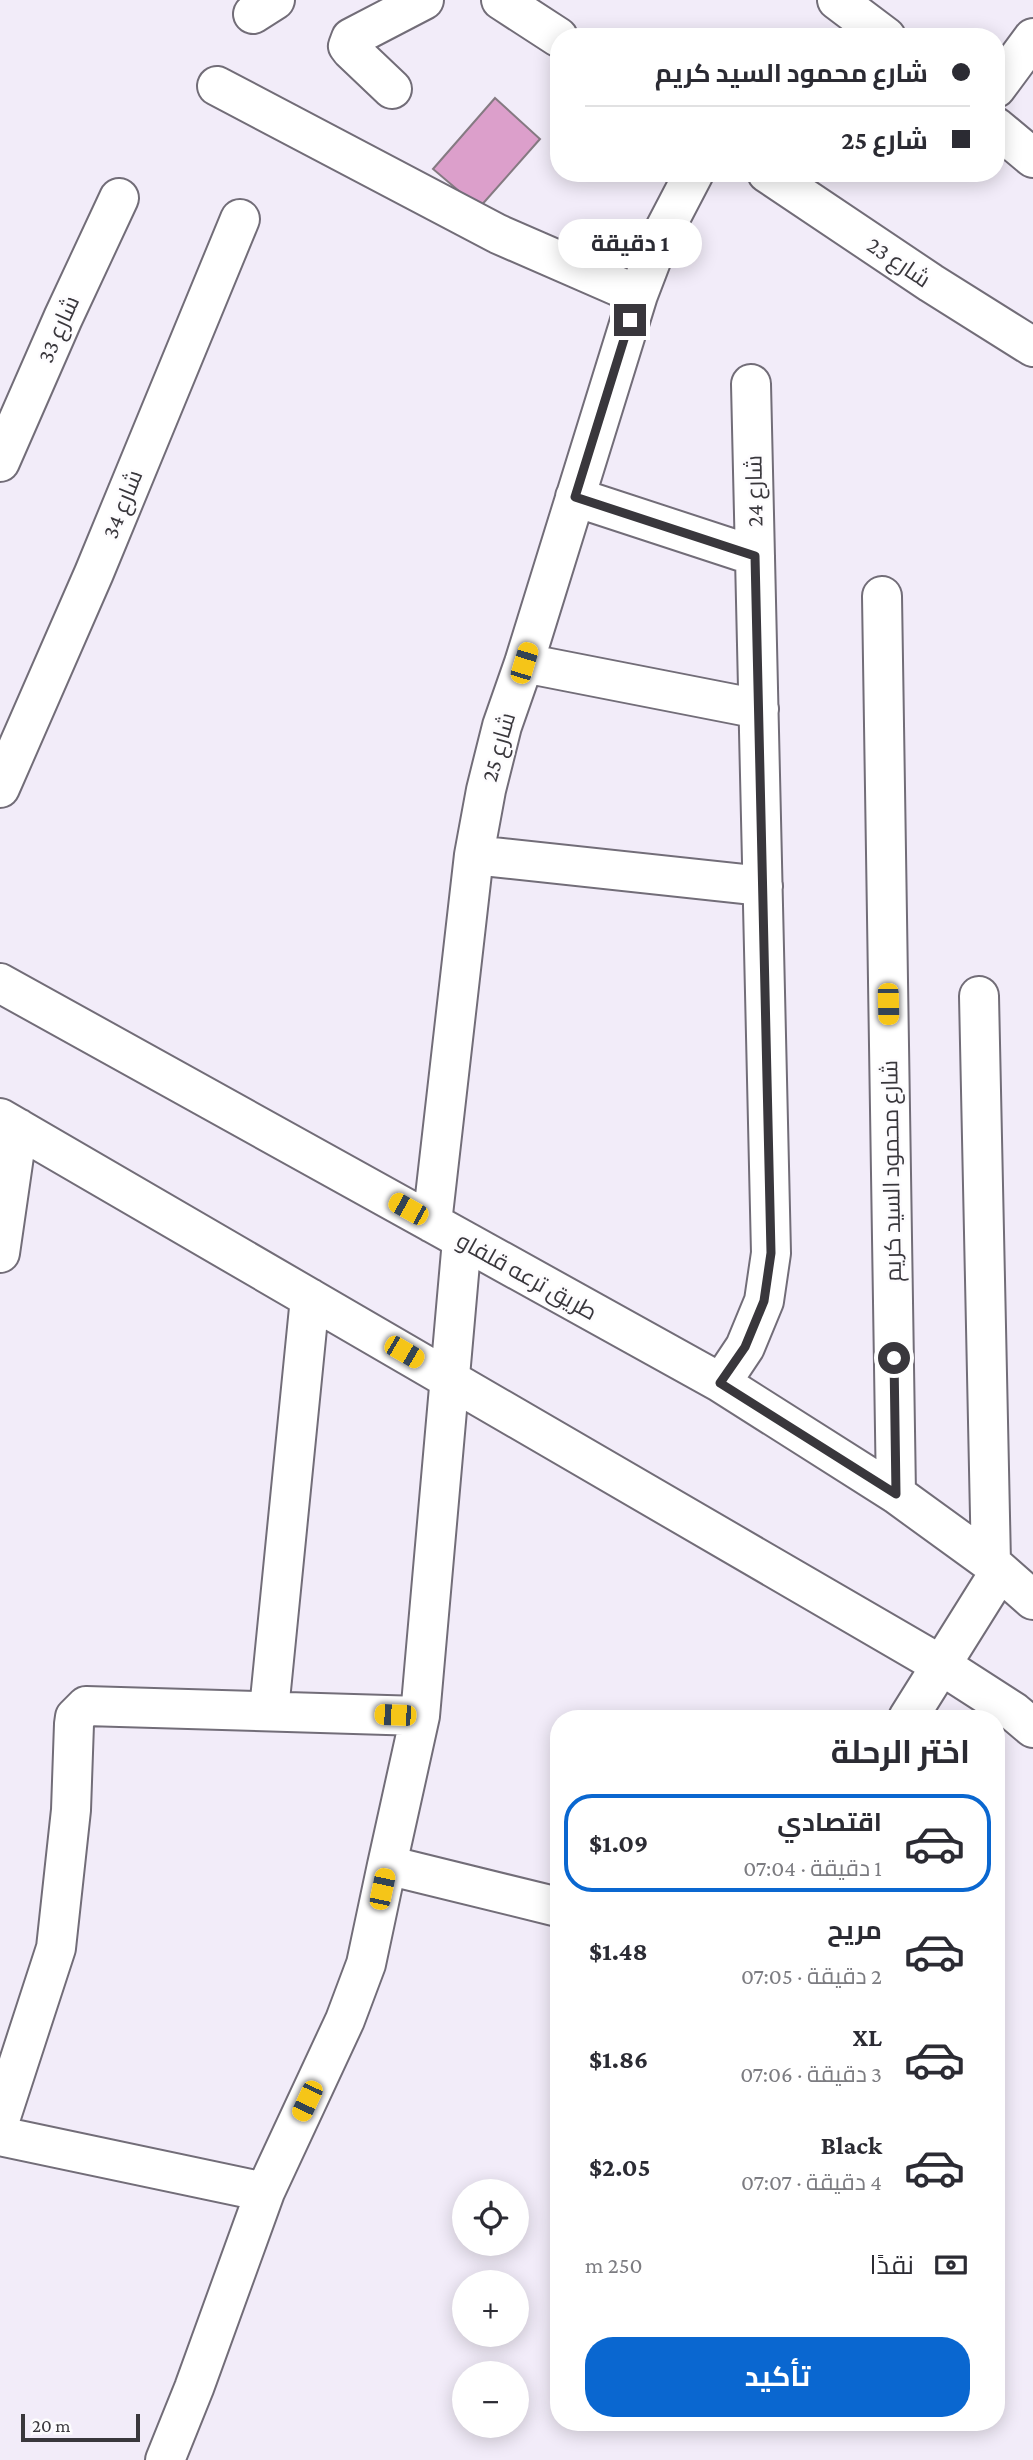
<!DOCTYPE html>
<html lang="ar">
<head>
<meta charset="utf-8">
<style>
	body { margin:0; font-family:"Crimson Pro",Cairo,serif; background:#f2f2f3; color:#2b2b33; direction:rtl; height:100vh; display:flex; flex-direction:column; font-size:26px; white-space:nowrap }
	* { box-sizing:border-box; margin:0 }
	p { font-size:23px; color:#7c7c81 }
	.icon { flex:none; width:38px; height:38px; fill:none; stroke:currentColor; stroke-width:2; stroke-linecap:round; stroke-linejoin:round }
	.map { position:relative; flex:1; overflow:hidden; direction:ltr }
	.sheet { position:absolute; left:550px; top:1710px; width:455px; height:721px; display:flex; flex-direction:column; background:#fff; border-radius:28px; box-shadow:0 4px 18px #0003; direction:rtl }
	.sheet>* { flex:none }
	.top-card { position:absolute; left:550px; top:28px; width:455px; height:154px; border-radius:28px; box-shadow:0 4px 18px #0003; direction:rtl; display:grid; align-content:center; height:154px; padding:0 35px; background:#fff }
	.fabs { position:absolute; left:452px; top:2179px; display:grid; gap:14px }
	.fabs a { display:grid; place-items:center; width:77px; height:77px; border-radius:50%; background:#fff; box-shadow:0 4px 18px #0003; font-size:35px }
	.scale { position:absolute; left:21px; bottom:18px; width:119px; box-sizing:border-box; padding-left:7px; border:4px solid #39373c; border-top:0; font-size:19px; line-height:24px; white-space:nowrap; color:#39373c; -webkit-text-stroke:5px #fdfcfe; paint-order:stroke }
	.end { position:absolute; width:32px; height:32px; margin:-16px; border:9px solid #39373c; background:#fff; box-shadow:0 0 0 4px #fff }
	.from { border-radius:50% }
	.bubble { position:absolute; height:49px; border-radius:24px; background:#fff; box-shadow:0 4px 18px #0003; font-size:23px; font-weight:700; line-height:49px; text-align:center; direction:rtl }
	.car { position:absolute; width:21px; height:42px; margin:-21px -10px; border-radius:9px; box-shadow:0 0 5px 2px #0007; background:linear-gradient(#f5c518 24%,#345 0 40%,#f5c518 0 76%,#345 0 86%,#f5c518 0) }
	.top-card b { display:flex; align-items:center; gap:24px; height:66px; font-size:26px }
	.top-card b+b { border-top:2px solid #e1e1e2 }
	.top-card i { width:18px; height:18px; background:#2b2b33 }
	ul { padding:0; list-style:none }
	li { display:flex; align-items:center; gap:21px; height:98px; margin:0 14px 10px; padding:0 21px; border:4px solid transparent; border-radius:28px }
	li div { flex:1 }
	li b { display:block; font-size:26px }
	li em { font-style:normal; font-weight:700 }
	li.active { border-color:#0a67d0 }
	li>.icon { width:63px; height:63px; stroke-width:1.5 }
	h2 { padding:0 35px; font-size:32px; line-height:84px }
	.pay { display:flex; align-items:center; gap:18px; height:77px; padding:0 35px; font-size:26px }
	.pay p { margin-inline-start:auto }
	.primary-button { display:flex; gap:14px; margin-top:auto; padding:14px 35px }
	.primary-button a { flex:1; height:80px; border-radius:28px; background:#0a67d0; color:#fff; font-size:28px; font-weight:700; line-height:80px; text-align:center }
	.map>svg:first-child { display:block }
</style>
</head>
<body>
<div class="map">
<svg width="1033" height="2460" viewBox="0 0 1033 2460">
	<rect width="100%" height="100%" fill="#f2ecf9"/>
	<path fill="#dc9fcb" stroke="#857a82" stroke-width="2" d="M495,98l45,41 -61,69 -46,-39z"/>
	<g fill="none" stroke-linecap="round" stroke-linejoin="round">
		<g stroke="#726d78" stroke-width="42">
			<path id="minor" d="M501,0l57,37
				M837,0l49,37
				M253,14l22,-14
				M217,86l281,148 140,61
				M996,88l37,-50
				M392,89l-41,-39 -3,-4 3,-8 73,-38
				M996,127l37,31
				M767,173l164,110 102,64
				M0,462l63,-144 56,-120
				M575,497l180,59
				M882,596l14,898
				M524,663l235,46
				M0,788l94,-215 146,-354
				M474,855l289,31
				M0,983l721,400 175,111 95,69 42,37
				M979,996l12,567
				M0,1118l941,547 73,47 19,16
				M432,1223l42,-368 12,-65 16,-64 22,-63 114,-368 21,-55 35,-67
				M462,1240l-42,476 -33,149 171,42
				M0,1253l18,-125
				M721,1383l24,-36 19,-46 7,-48 -20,-869
				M269,1710l41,-412
				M908,1718l92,-147
				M0,2120l56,-172 15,-138 3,-86 1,-7 11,-11 334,10
				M0,2136l265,56
				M165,2460l29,-72 71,-196 80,-172 21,-56 21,-99"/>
		</g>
		<use href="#minor" stroke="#fff" stroke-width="38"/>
	</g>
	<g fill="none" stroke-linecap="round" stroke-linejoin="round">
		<path stroke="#39373c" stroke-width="9" d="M630,320l-55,177 180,59 16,697 -7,48 -19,46 -25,36 176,111 -2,-136"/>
	</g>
	<g text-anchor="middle" stroke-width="5" stroke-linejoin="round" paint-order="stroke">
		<g font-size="23" fill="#39373c" stroke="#fdfcfe">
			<text transform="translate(899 262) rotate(34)" y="8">شارع 23</text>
			<text transform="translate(58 329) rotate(-66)" y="8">شارع 33</text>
			<text transform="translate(754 491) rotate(-91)" y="8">شارع 24</text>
			<text transform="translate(122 504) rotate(-68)" y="8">شارع 34</text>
			<text transform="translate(498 747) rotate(-74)" y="8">شارع 25</text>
			<text transform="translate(891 1171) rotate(-91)" y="8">شارع محمود السيد كريم</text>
			<text transform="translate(527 1276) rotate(29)" y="8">طريق ترعه قلفاو</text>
		</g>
	</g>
</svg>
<div class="fabs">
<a><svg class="icon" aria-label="locate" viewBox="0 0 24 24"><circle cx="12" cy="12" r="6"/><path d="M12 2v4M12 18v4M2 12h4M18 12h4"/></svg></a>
<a>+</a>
<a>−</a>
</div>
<div class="scale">20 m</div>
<i class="end from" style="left:894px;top:1358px"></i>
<i class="end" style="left:630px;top:320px"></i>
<div class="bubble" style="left:558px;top:219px;width:144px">1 دقيقة</div>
<i class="car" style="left:524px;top:663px;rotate:17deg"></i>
<i class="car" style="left:888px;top:1004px;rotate:179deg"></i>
<i class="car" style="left:408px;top:1209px;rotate:299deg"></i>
<i class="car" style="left:404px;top:1352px;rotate:120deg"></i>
<i class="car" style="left:395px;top:1715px;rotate:272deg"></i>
<i class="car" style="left:382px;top:1889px;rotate:12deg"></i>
<i class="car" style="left:307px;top:2101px;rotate:205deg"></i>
<div class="top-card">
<b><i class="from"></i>شارع محمود السيد كريم</b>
<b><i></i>شارع 25</b>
</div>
<section class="sheet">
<h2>اختر الرحلة</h2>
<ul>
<li class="active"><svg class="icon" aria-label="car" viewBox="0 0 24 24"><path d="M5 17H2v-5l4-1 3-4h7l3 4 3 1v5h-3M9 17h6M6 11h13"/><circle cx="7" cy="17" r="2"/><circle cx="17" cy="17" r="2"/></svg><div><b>اقتصادي</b><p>1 دقيقة · 07:04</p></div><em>$1.09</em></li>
<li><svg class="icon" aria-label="car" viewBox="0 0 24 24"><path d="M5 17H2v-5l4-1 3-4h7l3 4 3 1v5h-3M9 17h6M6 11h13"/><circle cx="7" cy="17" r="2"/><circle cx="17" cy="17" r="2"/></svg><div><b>مريح</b><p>2 دقيقة · 07:05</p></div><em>$1.48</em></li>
<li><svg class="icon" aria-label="car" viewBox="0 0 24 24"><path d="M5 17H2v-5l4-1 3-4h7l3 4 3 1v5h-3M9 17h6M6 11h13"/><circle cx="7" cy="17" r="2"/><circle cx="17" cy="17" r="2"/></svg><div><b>XL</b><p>3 دقيقة · 07:06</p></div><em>$1.86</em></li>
<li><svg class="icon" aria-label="car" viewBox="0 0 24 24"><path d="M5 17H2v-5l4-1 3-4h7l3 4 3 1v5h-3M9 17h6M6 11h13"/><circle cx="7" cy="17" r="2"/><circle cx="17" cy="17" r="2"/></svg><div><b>Black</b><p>4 دقيقة · 07:07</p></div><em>$2.05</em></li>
</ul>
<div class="pay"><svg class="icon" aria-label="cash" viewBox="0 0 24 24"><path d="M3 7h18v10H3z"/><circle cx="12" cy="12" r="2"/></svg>نقدًا<p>250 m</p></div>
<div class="primary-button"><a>تأكيد</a></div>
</section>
</div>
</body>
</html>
